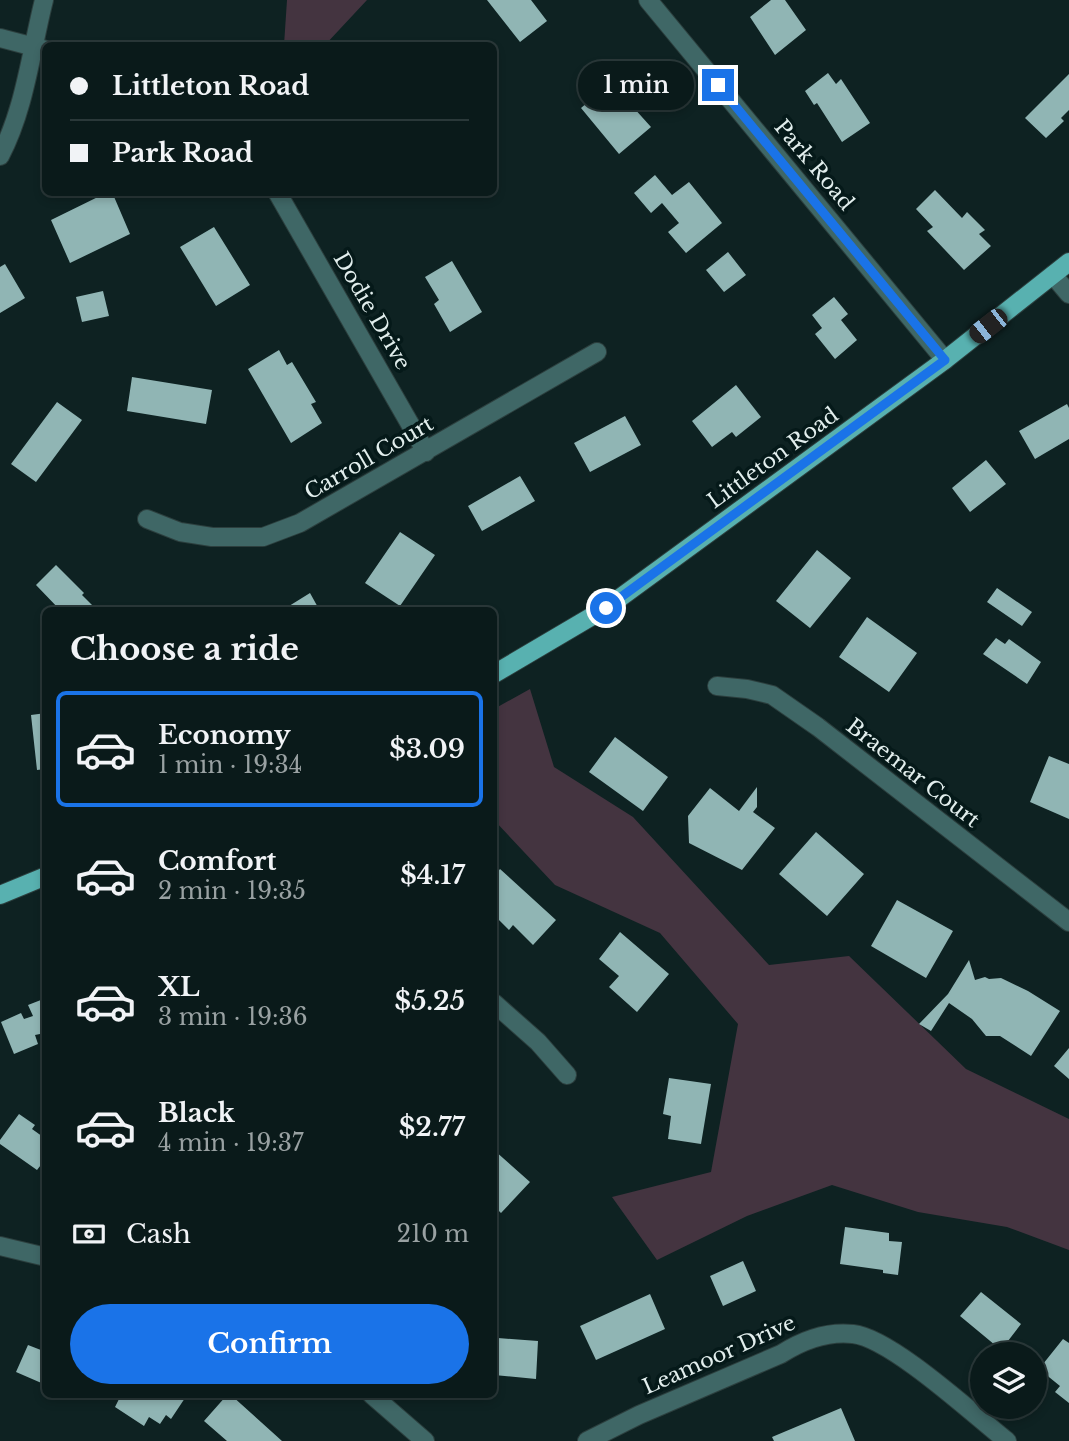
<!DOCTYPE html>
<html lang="en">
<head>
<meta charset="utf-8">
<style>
	body { margin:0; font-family:"Libre Baskerville",serif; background:#132323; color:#f1f3f6; height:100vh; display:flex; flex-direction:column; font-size:26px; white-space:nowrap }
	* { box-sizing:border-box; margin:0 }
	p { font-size:23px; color:#99a1a2 }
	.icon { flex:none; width:38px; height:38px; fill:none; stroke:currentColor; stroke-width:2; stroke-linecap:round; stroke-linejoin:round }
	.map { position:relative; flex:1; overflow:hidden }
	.panel { position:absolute; left:42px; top:607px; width:455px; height:791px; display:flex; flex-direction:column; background:#0a1a1a; border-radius:10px; box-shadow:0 4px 10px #0003,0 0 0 2px #2a3839 }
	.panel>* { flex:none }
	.banner { position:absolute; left:42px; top:42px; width:455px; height:154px; border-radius:10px; box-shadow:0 4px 10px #0003,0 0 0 2px #2a3839; display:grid; align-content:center; height:154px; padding:0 28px; background:#0a1a1a }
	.buttons { position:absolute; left:970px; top:1342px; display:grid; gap:14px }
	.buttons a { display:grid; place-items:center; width:77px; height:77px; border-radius:50%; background:#0a1a1a; box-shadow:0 4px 10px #0003,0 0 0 2px #2a3839; font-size:35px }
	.end { position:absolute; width:32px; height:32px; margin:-16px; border:9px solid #1a73e8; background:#fff; box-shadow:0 0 0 4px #fff }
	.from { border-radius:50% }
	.bubble { position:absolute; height:49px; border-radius:24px; background:#0a1a1a; box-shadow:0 4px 10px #0003,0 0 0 2px #2a3839; font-size:23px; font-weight:600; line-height:49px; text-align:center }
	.car { position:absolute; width:21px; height:42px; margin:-21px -10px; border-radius:9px; box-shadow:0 0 5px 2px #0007; background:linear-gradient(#222 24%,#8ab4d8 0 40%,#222 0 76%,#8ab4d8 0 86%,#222 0) }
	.banner b { display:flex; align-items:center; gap:24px; height:66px; font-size:26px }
	.banner b+b { border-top:2px solid #2a3839 }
	.banner i { width:18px; height:18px; background:#f1f3f6 }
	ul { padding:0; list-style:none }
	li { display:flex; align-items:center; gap:21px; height:116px; margin:0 14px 10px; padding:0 14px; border:4px solid transparent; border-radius:10px }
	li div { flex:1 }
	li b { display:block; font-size:26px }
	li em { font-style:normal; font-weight:600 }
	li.current { border-color:#1a73e8 }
	li>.icon { width:63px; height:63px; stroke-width:1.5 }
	h2 { padding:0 28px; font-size:32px; line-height:84px }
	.pay { display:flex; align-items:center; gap:18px; height:77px; padding:0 28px; font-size:26px }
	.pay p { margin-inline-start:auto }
	.cta { display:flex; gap:14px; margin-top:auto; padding:14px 28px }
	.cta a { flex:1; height:80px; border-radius:42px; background:#1a73e8; color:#fff; font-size:28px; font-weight:600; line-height:80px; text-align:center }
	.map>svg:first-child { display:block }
</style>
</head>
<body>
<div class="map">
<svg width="1069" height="1441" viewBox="0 0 1069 1441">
	<rect width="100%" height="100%" fill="#0e2222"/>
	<path fill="#443440" d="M287,0h80l-42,45h-41z
		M530,689l24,78 79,50 136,148 80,-9 117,113 103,50v131l-62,-23 -89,-15 -86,-27 -85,31 -90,44 -45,-63 99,-25 27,-148 -78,-91 -105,-48 -61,-65v-111z"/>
	<path fill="#90b5b4" d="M487,0h44l16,21 -27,21z
		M771,0h14l21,30 -31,25 -25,-38z
		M828,73l8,11 5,-5 29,44 -28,19 -25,-39 -3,2 -9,-14z
		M1069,74v36l-8,8 3,3 -18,17 -21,-20z
		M608,85l21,25 4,-3 18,20 -32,27 -38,-46z
		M655,175l17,20 17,-13 33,41 -36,30 -18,-21 11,-9 -17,-20 -11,10 -17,-20z
		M935,190l27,28 5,-6 18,18 -6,4 12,12 -27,24 -37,-39 6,-4 -17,-18z
		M108,192h4l18,42 -60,29 -19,-43z
		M214,227l36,58 -34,21 -36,-59z
		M728,252l18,23 -22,17 -18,-22z
		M452,261l30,51 -32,20 -16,-28 5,-4 -14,-23z
		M5,264l20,34 -25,15v-46z
		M103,291l6,25 -27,6 -6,-25z
		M834,297l14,17 -7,6 16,20 -22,19 -20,-25 7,-6 -10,-13z
		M279,350l8,15 5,-3 24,40 -5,2 11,19 -31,20 -43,-74z
		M132,377l80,13 -6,34 -79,-13z
		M736,385l25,32 -25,20 -4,-5 -20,15 -20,-26z
		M57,402l25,18 -46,62 -25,-18z
		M1067,404l2,4v31l-34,20 -16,-28z
		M625,416l16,29 -51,27 -16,-29z
		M986,460l20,24 -36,28 -18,-24z
		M520,476l15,25 -53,30 -14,-25z
		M400,532l35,23 -35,51 -35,-23z
		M817,550l34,28 -41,50 -34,-27z
		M56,565l28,28 -2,2 16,16h-37l-25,-26z
		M997,588l35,24 -10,14 -35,-24z
		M310,593l10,18h-39z
		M867,617l50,36 -28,39 -50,-35z
		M996,638l9,6 4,-5 32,23 -14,22 -44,-30z
		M46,713v56l-9,1 -6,-55z
		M615,737l53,40 -25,34 -54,-39z
		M1049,756l20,8v55l-39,-17z
		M757,787v20l-4,5 22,16 -33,42 -53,-27 -1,-27 22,-28 29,23z
		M816,832l48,42 -37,42 -48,-42z
		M500,869l56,51 -23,25 -20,-20 -4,5 -15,-15v-39z
		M897,900l56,31 -27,47 -55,-32z
		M620,932l49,42 -32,38 -28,-25 10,-11 -20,-17z
		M969,960l6,20 10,-3 4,2 12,-1 27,13 32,20 -29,45 -31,-20h-14l-14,-17 -23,-16 -18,28 -12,-7 29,-30z
		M46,998v39l-4,1 -2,-4 -5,1 3,9 -24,10 -13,-32 20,-9 3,6 9,-3 -5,-11z
		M1069,1048v31l-15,-13z
		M669,1078l42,6 -10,60 -33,-5 3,-23 -8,-2z
		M19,1114l16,11 -3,4 14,10v23l-2,-1 -7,9 -37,-26v-4z
		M494,1150l36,32 -29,31 -7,-7z
		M845,1227l44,6v8l13,1 -4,33 -15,-2v-3l-43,-6z
		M743,1261l13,30 -33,15 -13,-30z
		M981,1292l40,32 -20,26 -41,-34z
		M650,1294l15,35 -69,31 -16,-34z
		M494,1327h5l-1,11 40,3 -2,38 -42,-4z
		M1063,1339l6,4v60l-14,-11 5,-6 -21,-17z
		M28,1345l18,7v33l-30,-13z
		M117,1395h70l-16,24 -5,-4 -6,9 -11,-7 -5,9 -29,-19 5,-10z
		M227,1395h4l51,46h-55l-23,-20z
		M841,1408l14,33h-81l-2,-4z"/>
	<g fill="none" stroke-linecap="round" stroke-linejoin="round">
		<g stroke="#2c3f3e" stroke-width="20">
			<path id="street" d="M648,0l297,360
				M0,38l46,12
				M0,156c25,-47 31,-105 44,-156
				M277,192l149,260
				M1053,275l16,19
				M147,519l33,13 32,5h51l37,-14 297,-171
				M717,686l30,3 25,6 46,32 251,195
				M494,1003l44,39 29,33
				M0,1246l46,11
				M372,1395l53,46
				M587,1441l52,-26 142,-61c22,-14 45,-23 72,-20 38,4 120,80 154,107"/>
		</g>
		<g stroke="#2c3f3e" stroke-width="20">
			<path id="primary" d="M494,674l112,-66 339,-248 124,-98
				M0,895l46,-19"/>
		</g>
		<use href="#street" stroke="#3f6766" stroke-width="18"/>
		<use href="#primary" stroke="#58b1b0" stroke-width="18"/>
	</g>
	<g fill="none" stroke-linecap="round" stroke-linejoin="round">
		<path stroke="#1a73e8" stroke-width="9" d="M606,608l339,-248 -227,-275"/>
	</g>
	<g text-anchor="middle" stroke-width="7" stroke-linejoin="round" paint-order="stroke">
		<g font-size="21" fill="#e2eeed" stroke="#051919">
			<text transform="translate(814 165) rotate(50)" y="7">Park Road</text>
			<text transform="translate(372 311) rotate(60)" y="7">Dodie Drive</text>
			<text transform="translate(369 458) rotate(-30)" y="7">Carroll Court</text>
			<text transform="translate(773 458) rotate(-36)" y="7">Littleton Road</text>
			<text transform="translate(913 773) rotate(38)" y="7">Braemar Court</text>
			<text transform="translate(719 1355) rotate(-24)" y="7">Leamoor Drive</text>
		</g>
	</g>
</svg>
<div class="buttons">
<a><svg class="icon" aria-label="layers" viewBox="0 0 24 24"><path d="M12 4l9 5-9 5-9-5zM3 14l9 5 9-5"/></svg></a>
</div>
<i class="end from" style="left:606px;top:608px"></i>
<i class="end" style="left:718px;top:85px"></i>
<div class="bubble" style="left:578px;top:61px;width:116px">1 min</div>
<i class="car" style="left:988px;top:326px;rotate:232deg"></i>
<div class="banner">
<b><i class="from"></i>Littleton Road</b>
<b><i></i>Park Road</b>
</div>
<section class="panel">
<h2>Choose a ride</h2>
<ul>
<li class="current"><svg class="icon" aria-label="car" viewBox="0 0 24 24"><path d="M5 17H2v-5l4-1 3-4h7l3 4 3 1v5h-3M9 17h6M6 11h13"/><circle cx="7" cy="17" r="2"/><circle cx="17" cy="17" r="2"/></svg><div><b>Economy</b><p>1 min · 19:34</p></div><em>$3.09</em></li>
<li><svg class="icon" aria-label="car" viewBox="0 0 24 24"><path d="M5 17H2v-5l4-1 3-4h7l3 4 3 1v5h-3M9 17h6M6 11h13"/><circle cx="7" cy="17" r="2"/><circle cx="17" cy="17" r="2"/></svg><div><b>Comfort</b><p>2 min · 19:35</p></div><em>$4.17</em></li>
<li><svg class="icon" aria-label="car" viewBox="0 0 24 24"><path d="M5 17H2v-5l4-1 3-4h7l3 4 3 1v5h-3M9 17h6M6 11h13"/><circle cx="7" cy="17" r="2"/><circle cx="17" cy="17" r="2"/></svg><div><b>XL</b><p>3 min · 19:36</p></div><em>$5.25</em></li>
<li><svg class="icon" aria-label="car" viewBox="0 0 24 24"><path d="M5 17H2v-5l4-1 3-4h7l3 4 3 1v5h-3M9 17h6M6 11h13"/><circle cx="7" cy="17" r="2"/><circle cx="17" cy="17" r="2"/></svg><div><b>Black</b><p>4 min · 19:37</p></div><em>$2.77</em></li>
</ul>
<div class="pay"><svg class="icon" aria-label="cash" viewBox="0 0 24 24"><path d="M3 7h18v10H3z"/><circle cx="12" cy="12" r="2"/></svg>Cash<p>210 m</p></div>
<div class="cta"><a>Confirm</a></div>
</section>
</div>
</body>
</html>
